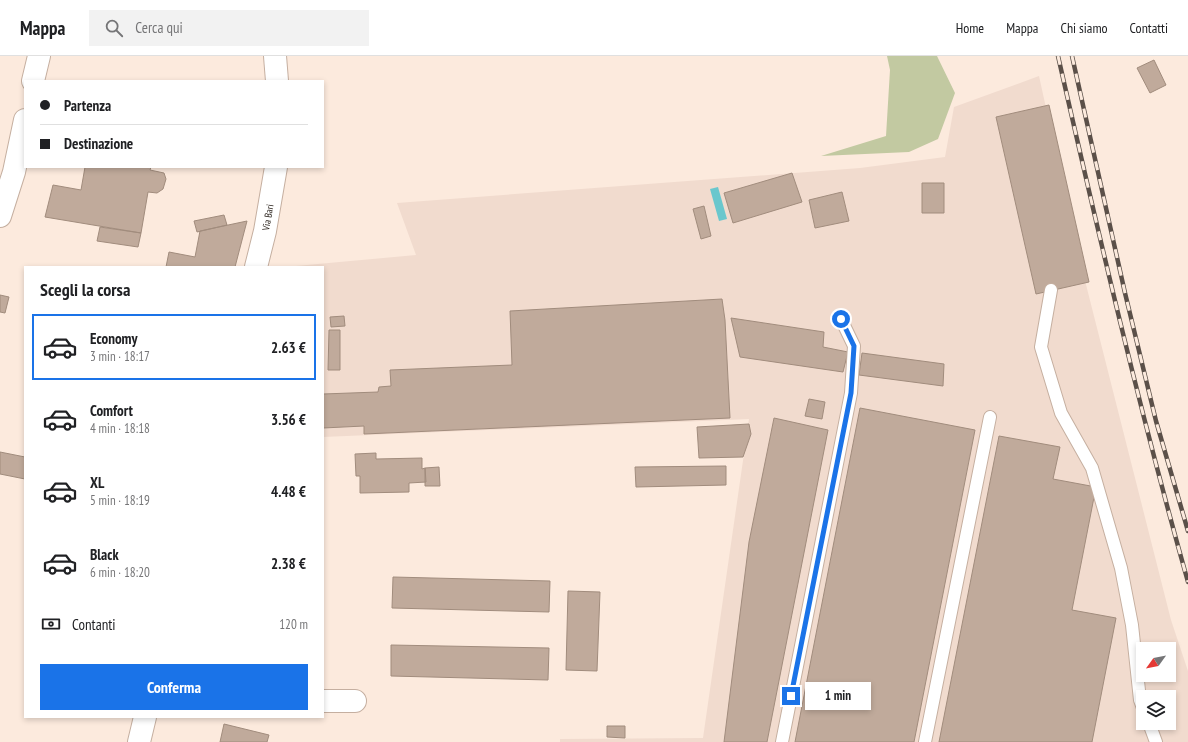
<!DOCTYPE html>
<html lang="it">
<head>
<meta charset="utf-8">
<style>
	body { margin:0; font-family:"PT Sans Narrow",sans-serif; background:#f2f2f2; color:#202124; height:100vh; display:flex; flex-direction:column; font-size:15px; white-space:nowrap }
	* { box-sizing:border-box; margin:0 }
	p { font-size:13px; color:#757577 }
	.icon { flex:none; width:22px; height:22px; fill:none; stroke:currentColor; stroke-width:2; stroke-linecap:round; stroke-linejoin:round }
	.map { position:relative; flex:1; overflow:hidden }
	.sheet { position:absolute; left:24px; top:210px; width:300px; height:452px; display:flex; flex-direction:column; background:#fff; border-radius:0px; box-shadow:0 2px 6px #0003 }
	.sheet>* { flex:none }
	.hud { position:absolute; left:24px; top:24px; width:300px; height:88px; border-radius:0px; box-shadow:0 2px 6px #0003; display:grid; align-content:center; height:88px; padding:0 16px; background:#fff }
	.needle { width:26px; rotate:237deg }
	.buttons { position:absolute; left:1136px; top:586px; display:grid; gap:8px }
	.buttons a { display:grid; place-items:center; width:40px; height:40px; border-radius:0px; background:#fff; box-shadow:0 2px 6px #0003; font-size:20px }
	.end { position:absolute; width:18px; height:18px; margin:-9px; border:5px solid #1a73e8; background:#fff; box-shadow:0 0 0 2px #fff }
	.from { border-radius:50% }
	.bubble { position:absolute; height:28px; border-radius:0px; background:#fff; box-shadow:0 2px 6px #0003; font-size:13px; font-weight:600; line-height:28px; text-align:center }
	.hud b { display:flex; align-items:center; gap:14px; height:38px; font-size:15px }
	.hud b+b { border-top:1px solid #e0e0e0 }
	.hud i { width:10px; height:10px; background:#202124 }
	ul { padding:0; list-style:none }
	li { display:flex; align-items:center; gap:12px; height:66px; margin:0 8px 6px; padding:0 8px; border:2px solid transparent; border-radius:0px }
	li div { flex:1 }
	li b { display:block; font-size:15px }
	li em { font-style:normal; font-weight:600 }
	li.active { border-color:#1a73e8 }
	li>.icon { width:36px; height:36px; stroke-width:1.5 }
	h2 { padding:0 16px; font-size:18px; line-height:48px }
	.pay { display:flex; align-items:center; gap:10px; height:44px; padding:0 16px; font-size:15px }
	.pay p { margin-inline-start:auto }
	.action { display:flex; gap:8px; margin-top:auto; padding:8px 16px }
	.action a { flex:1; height:46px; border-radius:0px; background:#1a73e8; color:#fff; font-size:16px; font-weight:600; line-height:46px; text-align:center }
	header { display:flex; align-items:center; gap:24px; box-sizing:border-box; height:56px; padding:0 20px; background:#fff; border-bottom:1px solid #e0e0e0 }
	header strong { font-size:19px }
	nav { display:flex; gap:22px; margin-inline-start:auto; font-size:14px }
	.search { width:280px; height:36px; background:#f2f2f2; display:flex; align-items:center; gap:10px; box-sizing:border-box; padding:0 14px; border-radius:0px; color:#757577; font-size:15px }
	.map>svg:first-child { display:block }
</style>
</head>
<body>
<header>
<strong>Mappa</strong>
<div class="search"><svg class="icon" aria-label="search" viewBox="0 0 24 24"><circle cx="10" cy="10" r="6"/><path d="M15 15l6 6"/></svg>Cerca qui</div>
<nav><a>Home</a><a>Mappa</a><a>Chi siamo</a><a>Contatti</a></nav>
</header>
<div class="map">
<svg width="1188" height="686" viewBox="0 0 1188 686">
	<rect width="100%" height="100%" fill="#fceadd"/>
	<path fill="#f1dbce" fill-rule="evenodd" d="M1039,20l39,177 93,367 17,51v71h-628v-3l143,-1 46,-319 -426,18v-170h-38l131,-12 -19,-52 463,-35 85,-11 9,-50zM1143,593h26v26h-26zM1143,641h26v26h-26z"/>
	<path fill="#c2c9a1" d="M887,0h50l18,37 -17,46 -29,13 -88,4 65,-20 4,-66z"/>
	<path fill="#6ac7cd" d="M718,131l9,32 -8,2 -9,-32z"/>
	<path fill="#c0aa9b" stroke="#a18c7d" d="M1154,4l12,25 -16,8 -13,-25z
		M1049,49l40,177 -53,12 -40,-177z
		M85,111h66l-1,3 14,3 2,6 -3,10 -6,4 -9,-1 -7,41 -96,-16 8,-32 28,5z
		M792,117l10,29 -69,21 -9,-30z
		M922,127h22v30h-22z
		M842,136l7,29 -34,7 -6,-28z
		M704,150l7,30 -10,3 -8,-30z
		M224,159l3,10 -30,7 -3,-11z
		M247,165l-12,46h-69l3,-15 26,5 5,-26z
		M100,171l41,6 -3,14 -41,-6z
		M0,239l9,2 -4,16 -5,-1z
		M722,243l3,21 5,98 -366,16v-8l-41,2v-34l55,-2 1,-5 12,-1 -1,-16 122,-5 -2,-54z
		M344,260l1,10 -14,1 -1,-10z
		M731,262l93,14 -1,15 25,5 -5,20 -103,-15z
		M329,274h11v40h-12z
		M862,297l82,11 -1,22 -84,-11z
		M809,343l16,3 -3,17 -17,-3z
		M860,352l115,22 -61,312h-119z
		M774,362l54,12 -61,312h-43l25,-200z
		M749,368l2,10 -8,23 -44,1 -2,-31z
		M999,380l61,11 -7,32 43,8 -24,123 44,8 -24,124h-153z
		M0,396l25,5v22l-25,-5z
		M376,397v6l46,-1v11l3,-1 1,14 -17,1v9l-49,1v-17h-4l-1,-22z
		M726,410v19l-90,2 -1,-20z
		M439,411l1,19h-15v-18z
		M393,521l157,4 -1,31 -157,-4z
		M568,535l32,1 -3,79 -31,-1z
		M391,589l158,3 -1,32 -157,-4z
		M224,668l45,11 -2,7h-47z
		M607,670h18v12l-18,-1z"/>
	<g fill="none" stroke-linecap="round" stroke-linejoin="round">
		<g stroke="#c5afa0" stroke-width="14">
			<path id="service" d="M1051,234l-10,57 20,66 31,55 29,100 11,57 8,75 3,8
				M1149,667l7,19
				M782,686l69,-349 3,-47 -13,-27
				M925,686l65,-325"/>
		</g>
		<g stroke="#c5afa0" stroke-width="24">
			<path id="minor" d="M33,25l6,-25
				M0,160l14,-44 11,-52
				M323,645h32"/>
		</g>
		<g stroke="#c5afa0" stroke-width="24">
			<g id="secondary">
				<path d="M275,0l2,25"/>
				<path id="s1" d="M256,211l9,-36 11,-64"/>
				<path d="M139,686l6,-25"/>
			</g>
		</g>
		<use href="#service" stroke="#fff" stroke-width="12"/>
		<use href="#minor" stroke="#fff" stroke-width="22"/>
		<use href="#secondary" stroke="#fff" stroke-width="22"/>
		<g stroke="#5b5049" stroke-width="4.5">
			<path id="rail" d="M1058,0c40,176 81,352 130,526
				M1072,0l53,237 31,128 32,110"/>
		</g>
		<use href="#rail" stroke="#fceadd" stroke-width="3" stroke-dasharray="9" stroke-linecap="butt"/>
	</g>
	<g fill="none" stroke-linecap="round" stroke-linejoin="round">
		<path stroke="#1a73e8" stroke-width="5" d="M791,640l60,-303 3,-47 -13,-27"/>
	</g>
	<g text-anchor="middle" stroke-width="3" stroke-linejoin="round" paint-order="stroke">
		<g font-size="10" fill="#29211b" stroke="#fceadd">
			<text dy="4" stroke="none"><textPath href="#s1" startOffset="51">Via Bari</textPath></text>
		</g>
	</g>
</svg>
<div class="buttons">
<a><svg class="needle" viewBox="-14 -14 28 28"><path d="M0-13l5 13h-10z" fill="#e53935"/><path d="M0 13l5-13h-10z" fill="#757577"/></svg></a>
<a><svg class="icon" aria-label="layers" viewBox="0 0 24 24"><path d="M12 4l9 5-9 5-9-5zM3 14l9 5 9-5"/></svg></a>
</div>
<i class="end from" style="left:841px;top:263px"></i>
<i class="end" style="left:791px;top:640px"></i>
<div class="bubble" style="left:805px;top:626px;width:66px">1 min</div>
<div class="hud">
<b><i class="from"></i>Partenza</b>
<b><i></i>Destinazione</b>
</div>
<section class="sheet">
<h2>Scegli la corsa</h2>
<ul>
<li class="active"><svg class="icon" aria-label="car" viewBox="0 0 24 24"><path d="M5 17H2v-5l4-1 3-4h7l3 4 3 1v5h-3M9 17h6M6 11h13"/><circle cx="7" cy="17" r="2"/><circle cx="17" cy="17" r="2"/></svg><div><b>Economy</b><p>3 min · 18:17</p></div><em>2.63 €</em></li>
<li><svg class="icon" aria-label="car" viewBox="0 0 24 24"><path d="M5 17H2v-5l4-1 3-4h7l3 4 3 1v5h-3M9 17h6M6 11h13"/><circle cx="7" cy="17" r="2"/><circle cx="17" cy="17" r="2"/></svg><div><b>Comfort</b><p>4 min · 18:18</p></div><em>3.56 €</em></li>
<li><svg class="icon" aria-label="car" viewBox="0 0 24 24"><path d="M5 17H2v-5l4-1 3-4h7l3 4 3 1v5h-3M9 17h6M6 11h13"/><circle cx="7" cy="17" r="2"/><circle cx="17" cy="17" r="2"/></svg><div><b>XL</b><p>5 min · 18:19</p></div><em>4.48 €</em></li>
<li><svg class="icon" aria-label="car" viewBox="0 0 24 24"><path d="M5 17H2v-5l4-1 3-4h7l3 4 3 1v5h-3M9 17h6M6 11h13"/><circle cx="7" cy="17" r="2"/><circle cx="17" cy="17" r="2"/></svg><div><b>Black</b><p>6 min · 18:20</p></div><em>2.38 €</em></li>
</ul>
<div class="pay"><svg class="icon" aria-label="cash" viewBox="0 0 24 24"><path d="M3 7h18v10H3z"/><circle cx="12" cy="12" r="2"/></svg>Contanti<p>120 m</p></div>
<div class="action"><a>Conferma</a></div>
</section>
</div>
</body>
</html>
